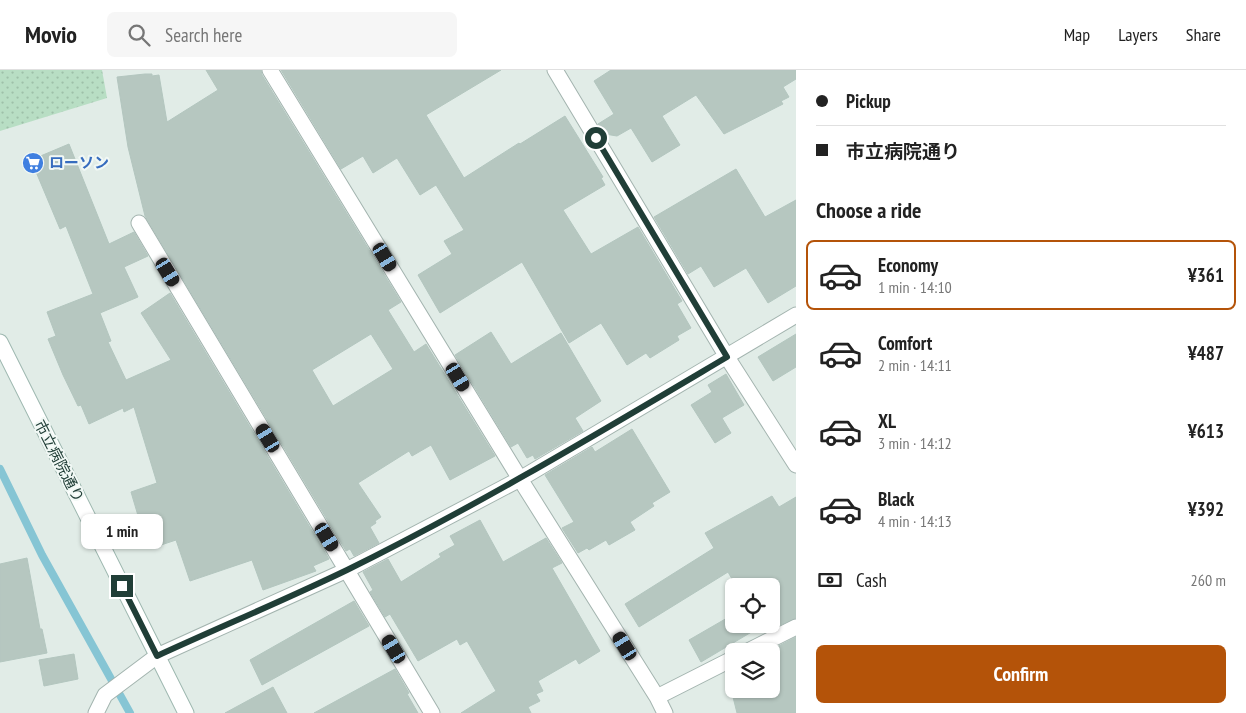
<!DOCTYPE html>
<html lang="en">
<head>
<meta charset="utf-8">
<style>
	body { margin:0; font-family:"PT Sans Narrow","Noto Sans JP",sans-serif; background:#f6f6f6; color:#222; height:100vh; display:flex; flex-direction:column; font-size:19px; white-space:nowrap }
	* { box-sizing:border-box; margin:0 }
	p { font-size:16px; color:#767676 }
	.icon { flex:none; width:28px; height:28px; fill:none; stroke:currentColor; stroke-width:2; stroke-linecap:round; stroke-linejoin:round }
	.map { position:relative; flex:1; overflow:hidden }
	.side { display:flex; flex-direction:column; background:#fff; width:450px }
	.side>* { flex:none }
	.guide { display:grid; align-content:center; height:110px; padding:0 20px; background:#fff }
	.buttons { position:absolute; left:725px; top:508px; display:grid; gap:10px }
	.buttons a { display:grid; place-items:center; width:55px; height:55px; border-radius:8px; background:#fff; box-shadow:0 1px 4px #0004; font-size:25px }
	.end { position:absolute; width:22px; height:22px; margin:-11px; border:6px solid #203e37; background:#fff; box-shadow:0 0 0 2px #fff }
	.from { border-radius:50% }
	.bubble { position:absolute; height:35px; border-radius:8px; background:#fff; box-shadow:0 1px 4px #0004; font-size:16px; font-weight:700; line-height:35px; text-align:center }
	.car { position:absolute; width:15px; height:30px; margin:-15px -8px; border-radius:6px; box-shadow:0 0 4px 1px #0007; background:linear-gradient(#222 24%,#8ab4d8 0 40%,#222 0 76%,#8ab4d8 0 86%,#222 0) }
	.guide b { display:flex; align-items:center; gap:18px; height:48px; font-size:19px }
	.guide b+b { border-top:1px solid #e0e0e0 }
	.guide i { width:12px; height:12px; background:#222 }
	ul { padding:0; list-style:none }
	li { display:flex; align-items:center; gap:15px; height:70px; margin:0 10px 8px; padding:0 10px; border:2px solid transparent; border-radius:8px }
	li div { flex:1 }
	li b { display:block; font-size:19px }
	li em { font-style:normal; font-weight:700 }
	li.selected { border-color:#b45309 }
	li>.icon { width:45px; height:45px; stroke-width:1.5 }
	h2 { padding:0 20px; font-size:22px; line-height:60px }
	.pay { display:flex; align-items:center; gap:12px; height:55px; padding:0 20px; font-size:19px }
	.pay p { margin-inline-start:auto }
	.action { display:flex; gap:10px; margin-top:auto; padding:10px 20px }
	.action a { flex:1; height:58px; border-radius:8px; background:#b45309; color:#fff; font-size:20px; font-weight:700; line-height:58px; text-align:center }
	header { display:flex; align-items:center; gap:30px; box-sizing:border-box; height:70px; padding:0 25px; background:#fff; border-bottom:1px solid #e0e0e0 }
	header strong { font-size:24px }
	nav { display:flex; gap:28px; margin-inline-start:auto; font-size:18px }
	.search { width:350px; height:45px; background:#f6f6f6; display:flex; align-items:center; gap:12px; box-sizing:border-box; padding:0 18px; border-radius:8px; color:#767676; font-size:19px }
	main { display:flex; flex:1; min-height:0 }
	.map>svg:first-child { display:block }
</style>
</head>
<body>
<header>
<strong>Movio</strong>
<div class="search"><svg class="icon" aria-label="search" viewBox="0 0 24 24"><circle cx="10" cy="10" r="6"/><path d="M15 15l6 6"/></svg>Search here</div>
<nav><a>Map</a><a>Layers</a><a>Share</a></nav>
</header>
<main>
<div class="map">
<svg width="796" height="643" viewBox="0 0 796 643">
	<defs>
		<pattern id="green-dots" width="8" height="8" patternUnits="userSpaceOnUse" patternTransform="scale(1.25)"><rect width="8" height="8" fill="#b8dec4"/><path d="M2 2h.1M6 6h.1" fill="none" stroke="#9ec0a9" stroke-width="1.8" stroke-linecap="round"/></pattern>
	</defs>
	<rect width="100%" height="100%" fill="#e1ece7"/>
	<path fill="url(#green-dots)" d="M0,0h102l5,28 -107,33z"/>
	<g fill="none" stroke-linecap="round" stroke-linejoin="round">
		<path stroke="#86c5d4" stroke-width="8" d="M0,399l42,86 88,158"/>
	</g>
	<path fill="#b6c7c0" stroke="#b3c6bf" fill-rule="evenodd" d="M206,0h55l1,5 139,227 -13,8 26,42 12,-8 69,112 -45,24 -19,-35 -19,11 -3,-5 -51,32 23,34 -6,4 1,2 -6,4 9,16 -25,13 -4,-7 -4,2 -201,-335 -17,-69 -11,-70 28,-3h7v2l7,-1 8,47 51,-32zM371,264l22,35 -60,37 -21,-36z
		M281,0h220l-75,45 38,63 55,-35 1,1 45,-28 38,61 -2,1 4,7 -42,25 28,44 47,-27 44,74 -5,3 14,24 -14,8 2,4 -29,18 -4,-5 -19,12 -26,-42 -32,20 -47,-81 -82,51 -22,-38 34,-21 -8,-13 20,-11 -28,-45 -16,10 -23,-37 -24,15 -10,-17 -22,13z
		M611,0h185v9l-13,8 6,10 -8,4 2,3 -59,30 -28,-39 -34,21 18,29 -28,17 -21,-34 -14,8 -12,-2 -7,-10 16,-10 -20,-33z
		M69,74l40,100 25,-12 14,24 -24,11 14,30 -38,16 11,28 -3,1 18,38 45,-20 -30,-47 29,-20 159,266 -16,7 3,5 -53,19 -11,-30 -62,21 -14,-41 -21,7 -10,-30 -6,2 -8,-27 26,-9 -23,-76 -10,5 -1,-4 -34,16 -8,-19 -3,1 -15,-31 -15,-36 8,-3 -9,-24 46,-18 -27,-68 -6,3 -29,-69z
		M736,99l29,48 31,-17v86l-28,17 -22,-35 -32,19 -13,-21 -13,8 -34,-57z
		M491,262l20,32 50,-31 40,68 -26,17 8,13 -48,28 -2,-4 -6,3 -9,-15 -7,4 -56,-92z
		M796,264v33l-23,14 -15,-24z
		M726,304l18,31 -22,13 9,15 -16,10 -24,-38 21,-13 -4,-7z
		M632,359l38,63 -18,11 2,3 -24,16 5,8 -26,15 -3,-5 -17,10 -2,-2 -9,5 -16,-25 12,-6 -29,-47 47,-28 3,5z
		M772,426l7,11 17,-10v121l-25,11v-43h-35l-8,-14 -89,55 -14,-23 89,-56 -9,-15z
		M480,450l23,42 43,-24 16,25 -10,5 48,83 -21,13 -3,-5 -38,22 5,10 -7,3 4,7 -12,6 3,6h-70l35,-22 -29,-50 -7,4 -3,-6 -39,22 -28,-47 -5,3 -15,-25 3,-2 -10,-18 25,-13 13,23 40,-25 -2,-3 16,-9 -5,-9z
		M27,488l13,71h2l5,24 -47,9v-98z
		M354,531l15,25 -107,59 -12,-25z
		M734,544v10h31l-64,38 -12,-22z
		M796,567v76h-59l-6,-24h40v-39z
		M74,584l4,25 -34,7 -5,-26z
		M395,599l14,24 -2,1 11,19h-104z
		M273,617l14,26h-62z"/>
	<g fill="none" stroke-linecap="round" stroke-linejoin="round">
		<g stroke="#a3b4af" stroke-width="17">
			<path id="minor" d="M270,0l250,409 137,218 8,16
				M555,0l172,287 69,108
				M139,153l293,490
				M748,581l48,-24
				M657,627l77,-39
				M96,643l9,-18 52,-39 190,-86 173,-91 276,-164"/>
		</g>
		<g stroke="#9eb8b0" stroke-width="17">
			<path id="secondary" d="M0,272l186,371"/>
		</g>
		<use href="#minor" stroke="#fff" stroke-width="15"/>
		<use href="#secondary" stroke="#fff" stroke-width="15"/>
	</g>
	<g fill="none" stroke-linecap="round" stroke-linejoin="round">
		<path stroke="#203e37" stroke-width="6" d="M122,516l35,70c63,-29 128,-56 190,-86 130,-64 255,-139 380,-213l-131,-219"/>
	</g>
	<defs>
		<g id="supermarket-disc" transform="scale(1.125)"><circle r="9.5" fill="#3f7fe0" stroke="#f1f8f5"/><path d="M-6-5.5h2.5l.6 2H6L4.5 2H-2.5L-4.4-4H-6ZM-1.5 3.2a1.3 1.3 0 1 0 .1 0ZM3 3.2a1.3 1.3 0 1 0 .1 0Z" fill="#fff"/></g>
	</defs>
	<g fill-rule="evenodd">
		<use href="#supermarket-disc" x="33" y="93"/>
	</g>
	<g text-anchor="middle" stroke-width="4" stroke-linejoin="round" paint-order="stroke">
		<g font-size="15" font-weight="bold" fill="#366cbe" stroke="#f1f8f5" text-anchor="start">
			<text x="49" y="98">ローソン</text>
		</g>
		<g font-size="15" fill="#203e37" stroke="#f1f8f5">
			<text transform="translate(59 391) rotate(63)" y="5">市立病院通り</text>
		</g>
	</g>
</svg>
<div class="buttons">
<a><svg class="icon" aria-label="locate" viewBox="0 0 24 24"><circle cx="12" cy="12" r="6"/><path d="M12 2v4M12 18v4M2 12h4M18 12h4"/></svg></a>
<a><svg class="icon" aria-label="layers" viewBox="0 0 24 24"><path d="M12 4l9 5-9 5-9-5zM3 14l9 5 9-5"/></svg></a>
</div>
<i class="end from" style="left:596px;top:68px"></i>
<i class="end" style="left:122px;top:516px"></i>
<div class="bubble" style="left:81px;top:444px;width:82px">1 min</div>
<i class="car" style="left:385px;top:187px;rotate:149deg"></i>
<i class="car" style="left:168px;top:202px;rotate:149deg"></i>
<i class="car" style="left:458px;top:307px;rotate:149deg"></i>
<i class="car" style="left:268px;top:368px;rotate:329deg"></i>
<i class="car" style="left:327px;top:467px;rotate:149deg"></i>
<i class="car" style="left:625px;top:576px;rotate:328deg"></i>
<i class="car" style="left:394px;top:579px;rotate:329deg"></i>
</div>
<section class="side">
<div class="guide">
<b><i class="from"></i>Pickup</b>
<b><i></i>市立病院通り</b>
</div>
<h2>Choose a ride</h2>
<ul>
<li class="selected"><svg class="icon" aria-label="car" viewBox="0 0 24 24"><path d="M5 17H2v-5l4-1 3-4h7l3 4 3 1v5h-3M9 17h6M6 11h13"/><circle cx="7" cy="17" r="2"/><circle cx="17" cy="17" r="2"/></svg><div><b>Economy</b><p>1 min · 14:10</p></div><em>¥361</em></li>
<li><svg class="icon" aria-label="car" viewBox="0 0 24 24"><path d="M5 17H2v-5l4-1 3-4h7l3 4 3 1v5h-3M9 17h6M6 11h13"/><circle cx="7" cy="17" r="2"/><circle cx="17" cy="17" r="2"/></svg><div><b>Comfort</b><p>2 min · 14:11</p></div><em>¥487</em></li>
<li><svg class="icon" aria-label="car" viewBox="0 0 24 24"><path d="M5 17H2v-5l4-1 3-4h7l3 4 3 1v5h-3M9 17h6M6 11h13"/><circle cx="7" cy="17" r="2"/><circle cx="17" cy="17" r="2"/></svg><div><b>XL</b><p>3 min · 14:12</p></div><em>¥613</em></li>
<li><svg class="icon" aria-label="car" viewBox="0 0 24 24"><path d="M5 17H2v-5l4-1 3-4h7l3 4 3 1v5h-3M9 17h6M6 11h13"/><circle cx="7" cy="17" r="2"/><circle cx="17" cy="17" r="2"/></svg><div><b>Black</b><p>4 min · 14:13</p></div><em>¥392</em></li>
</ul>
<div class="pay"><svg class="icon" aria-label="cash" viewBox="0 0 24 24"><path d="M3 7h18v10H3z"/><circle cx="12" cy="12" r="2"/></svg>Cash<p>260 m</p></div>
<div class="action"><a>Confirm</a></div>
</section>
</main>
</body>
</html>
